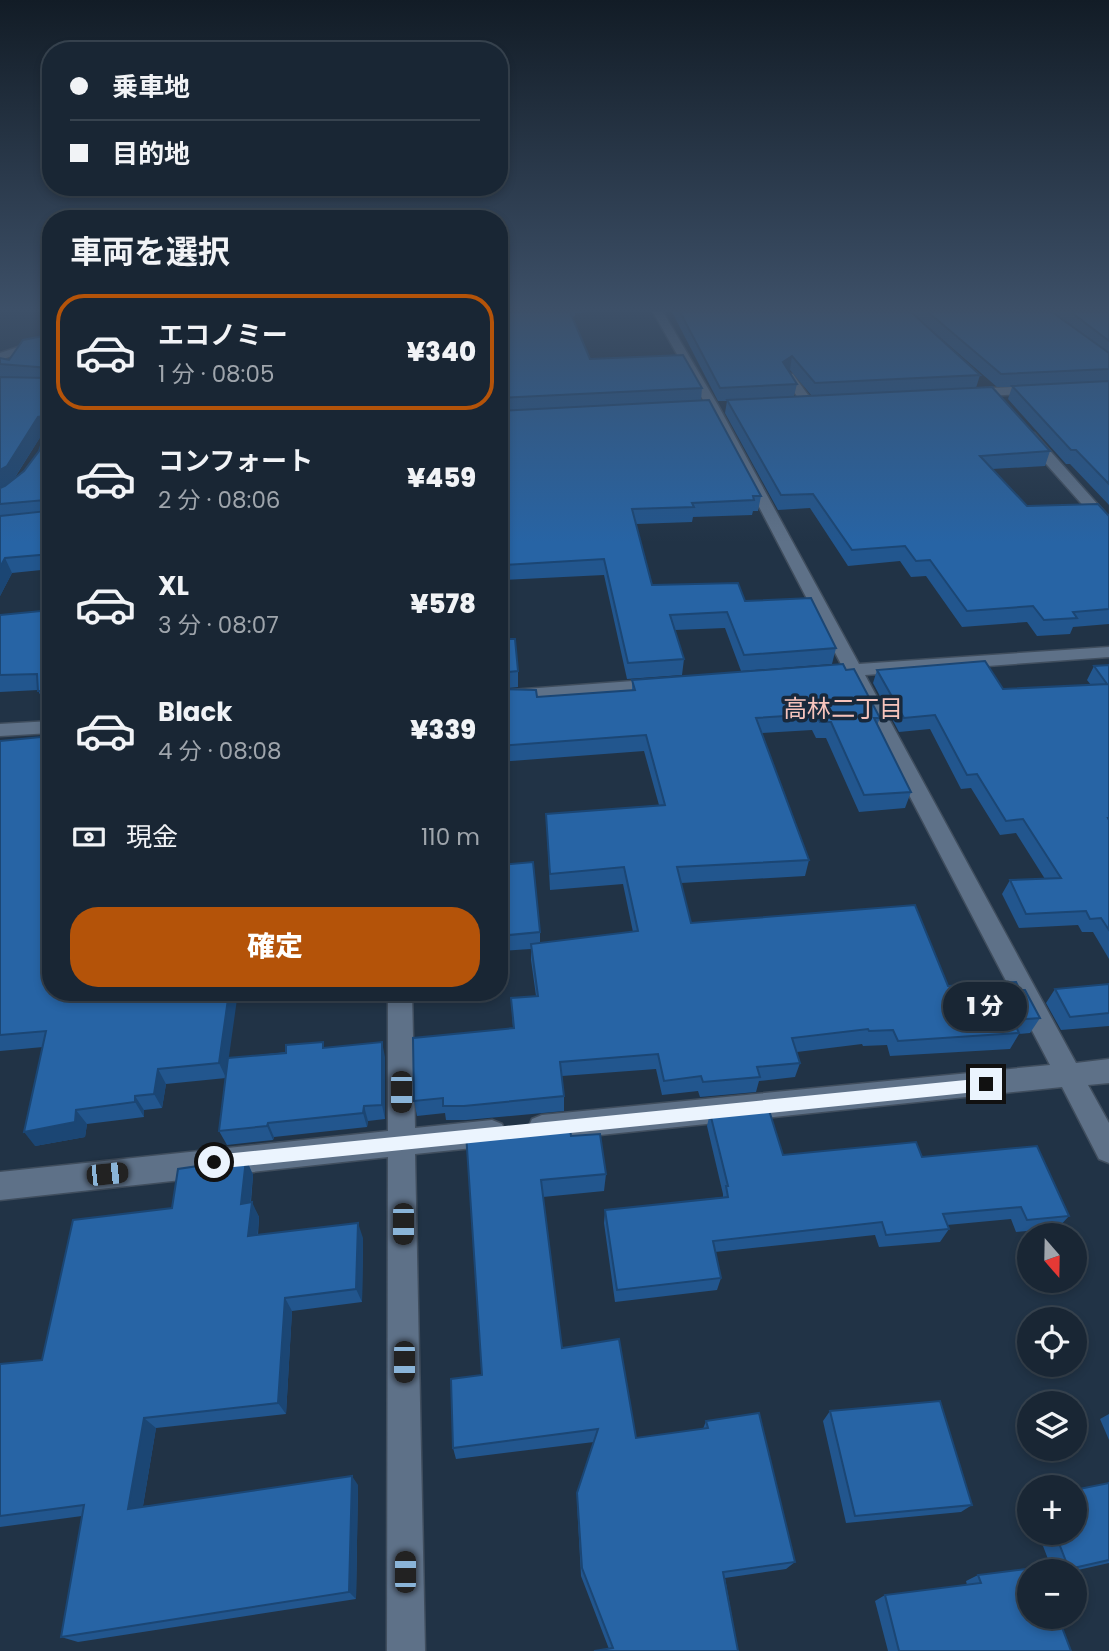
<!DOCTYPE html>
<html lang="ja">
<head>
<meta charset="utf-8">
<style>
	body { margin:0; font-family:Poppins,"Noto Sans JP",sans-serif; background:#263240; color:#f1f3f6; height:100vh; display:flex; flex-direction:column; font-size:26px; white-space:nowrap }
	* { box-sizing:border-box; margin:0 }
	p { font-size:23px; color:#9fa5ac }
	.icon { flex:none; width:38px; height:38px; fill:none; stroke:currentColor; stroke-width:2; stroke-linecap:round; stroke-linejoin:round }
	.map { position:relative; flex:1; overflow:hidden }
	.panel { position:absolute; left:42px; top:210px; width:466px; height:791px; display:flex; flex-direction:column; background:#192634; border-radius:28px; box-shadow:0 4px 10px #0003,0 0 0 2px #37434f }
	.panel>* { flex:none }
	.top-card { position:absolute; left:42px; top:42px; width:466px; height:154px; border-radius:28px; box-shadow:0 4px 10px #0003,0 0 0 2px #37434f; display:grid; align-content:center; height:154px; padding:0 28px; background:#192634 }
	.needle { width:46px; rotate:160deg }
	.tools { position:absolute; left:1017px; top:1223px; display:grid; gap:14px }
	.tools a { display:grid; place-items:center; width:70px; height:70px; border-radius:50%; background:#192634; box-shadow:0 4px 10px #0003,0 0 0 2px #37434f; font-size:35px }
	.end { position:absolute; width:32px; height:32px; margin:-16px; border:9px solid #ebf4fe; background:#111; box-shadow:0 0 0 4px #111 }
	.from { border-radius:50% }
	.bubble { position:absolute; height:49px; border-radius:24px; background:#192634; box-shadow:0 4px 10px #0003,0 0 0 2px #37434f; font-size:23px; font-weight:800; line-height:49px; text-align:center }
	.car { position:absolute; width:21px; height:42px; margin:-21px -10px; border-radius:9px; box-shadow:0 0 5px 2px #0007; background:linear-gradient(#222 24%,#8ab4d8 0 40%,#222 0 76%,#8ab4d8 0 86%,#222 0) }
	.top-card b { display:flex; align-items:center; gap:24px; height:66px; font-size:26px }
	.top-card b+b { border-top:2px solid #37434f }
	.top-card i { width:18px; height:18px; background:#f1f3f6 }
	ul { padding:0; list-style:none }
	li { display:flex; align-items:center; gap:21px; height:116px; margin:0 14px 10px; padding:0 14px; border:4px solid transparent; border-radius:28px }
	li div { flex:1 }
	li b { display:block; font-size:26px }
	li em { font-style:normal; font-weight:800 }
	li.active { border-color:#b45309 }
	li>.icon { width:63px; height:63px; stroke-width:1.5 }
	h2 { padding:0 28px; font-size:32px; line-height:84px }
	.pay { display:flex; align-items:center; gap:18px; height:77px; padding:0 28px; font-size:26px }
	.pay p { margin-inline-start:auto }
	.primary-button { display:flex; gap:14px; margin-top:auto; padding:14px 28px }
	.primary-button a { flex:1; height:80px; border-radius:28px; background:#b45309; color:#fff; font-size:28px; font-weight:800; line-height:80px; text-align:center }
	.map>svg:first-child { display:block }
</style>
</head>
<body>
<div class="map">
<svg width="1109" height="1651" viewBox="0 0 1109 1651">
	<rect width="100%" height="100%" fill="#213346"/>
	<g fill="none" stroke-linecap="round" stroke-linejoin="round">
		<g stroke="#404e5e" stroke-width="3">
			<path id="street" d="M653,312h10l56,95 140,257 250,-17v10l-244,18 211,388 33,-4v24l-21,2 21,38v40l-10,-4 -37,-72 -520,54 -10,-4 -4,-9 4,-9 10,-4 508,-50 -203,-389 -11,-1 -3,-4 9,-5 -135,-259z
				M51,336v7l-51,17v-7z
				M785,374h8l20,28 -2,3h-8l-20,-29z
				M1038,386l4,1v6l-73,4 -6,-4 6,-4z
				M1024,433h10l75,84v13l-5,-1 -80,-90z
				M660,679l6,2 3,4 -3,4 -167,14v-12z
				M51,721v12l-51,3v-12z
				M388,992h24l3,136 77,-8 10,4 4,9 -4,9 -10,4 -77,8 10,497h-38l1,-494 -388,43v-28l388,-41z"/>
		</g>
		<use href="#street" fill="#5e7188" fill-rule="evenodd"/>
	</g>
	<path fill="#22568e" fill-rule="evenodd" d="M499,312h93l-17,1v3l-3,1 18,42 112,29 -1,12 60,96 -3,15h-5l-1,4 -59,2 -1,5 -56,2 16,61 93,16 91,47 -4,16 -91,7 -16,-43 -50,2 9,29 -2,16 -55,4 -23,-104 -100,5 5,59 9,32v16l-18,2 37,8 95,-7v-10l214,-10 34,48 -3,7 34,67 -6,16 -46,4 -33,-74h-10l-4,-8 -50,3 47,127 -4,16 -124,7 10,40 257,63 72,4 20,28 -10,15 -11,1 -9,15 -120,7 -3,-11 -24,1 -1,-2 -65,8 3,11 -5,14 -36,4 -3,11 -56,5 -2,-6 -36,4 -6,-26 -94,7 2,20v15l-98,9h-20l-1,-7 -28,3 -3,-15 99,-73 -2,-30 25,-2 -5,-36v-11l-32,2v-86l41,67v11l93,-11 -10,-48 -73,6 -4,-76 113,-9 -15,-54 -145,11z
		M672,312h239l69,63 -4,13 74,63 -5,15 -53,3 35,37 82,10v108l-36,3 -3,7 -33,2 -10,-14 -65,5 -36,-51 -15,1 -11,-16 -52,5 -38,-58 -32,2 -53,-97 2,-12h-9zM790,370l22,26h-18l3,-12 -9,-13z
		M911,312h198v193l-39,-41h-4l-58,-65 4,-12h-15z
		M51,335v234l-39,4 -12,23v-238l9,2zM46,430l-7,21 -15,20 -10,8 30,-48z
		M51,610v97l-5,1 -8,-18 -38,2v-77z
		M1109,665v294l-16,-27h-11l-4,-7 -59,3 -17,-34 8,-14 35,-1 -29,-46 -16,2 -29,-47 -10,1 -31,-60 -31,3 -26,-49 4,-13 126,19 88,-4 -4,-5 7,-14z
		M0,741l51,251 178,66 96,-10 60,9v62l-17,2 -1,6 -93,10 -1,3 -46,5 -8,-14 7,-53 -60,6 -4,24 -18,2v7l-57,7 -2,13 -50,9 8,-99 -43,4z
		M1109,984v42l-48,4 -15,-27 9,-14z
		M710,1113l73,42 139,2 147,59 -11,12 -42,4 -5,-13 -64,6 2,4 -9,13 -61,5 -4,-12 -160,17 6,26 -4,12 -102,12 -11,-79 1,-13 118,-13v-3l-16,-68z
		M466,1133l105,3 35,38 -2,17 -61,6 19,151 74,90 67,-9 3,-8 89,141 -9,7 -61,9 13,73 -129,-2 -28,-73 -4,-73v-10l17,-51 -138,17 -3,-11 29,-73z
		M246,1159l7,16 -2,27 8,15 -1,18 105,3 -1,64 -70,9 -6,103 -130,14 -13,78 215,-21 -2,114 -278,43 -17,-5 21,-121 -82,11v-163l42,-4 130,-152z
		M830,1411l142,94 -11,7 -115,11 -23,-102z
		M1109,1414v26l-9,-21z
		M1109,1483v80l-40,9h-16l-15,-39h36z
		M978,1575l93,76h-183l-13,-50 10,-6 82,-10 -1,-4z"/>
	<path fill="#1b4674" d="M792,356l-2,14 -10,5 3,-13z
		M48,415l3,14 -7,2 -31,49 -13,9v-19l38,-53z
		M5,558l7,15 -12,23v-29z
		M51,829v37l-8,-14z
		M229,992h9l-12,86 -7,-15z
		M382,1042l3,15v62l-3,-14z
		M158,1069l8,15 -4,24 -8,-14z
		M135,1096l9,14v7l-9,-15z
		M364,1106l4,15 -1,6 -4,-14z
		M76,1110l11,14 -2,13 -50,9 -11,-14z
		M268,1123l6,14 -1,3 -6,-14z
		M246,1159l7,16 -4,43 -8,-14z
		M252,1202l7,15 -3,33 -8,-14z
		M358,1223l5,15 -1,64 -6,-13z
		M285,1298l7,13 -6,103 -8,-11z
		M144,1418l12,10 -15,89 -13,-8z
		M352,1476l6,9 -2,114 -7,-7z"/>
	<path fill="#2764a5" stroke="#1b4674" stroke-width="2" d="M499,312h71l20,47 93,-4 19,33 -203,10z
		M680,312h231l69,63 -165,8 -23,-27 -9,6 14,22 -77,4z
		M928,312h124l57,41v16l-108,5z
		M1071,312h38v29z
		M48,335h3v219l-46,4 -5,9v-51l48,-5 -3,-11 -45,4v-16l5,-2 19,-15 15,-20 8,-23 1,-13 -10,2 -31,49 -7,4v-93l46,1 3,-10 -49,-4v-6l9,2 14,-20z
		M1109,381v103l-33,-34h-5l-59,-64z
		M992,387l58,64 -70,5 47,50 71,-2 11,12v93l-36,3 4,6 -33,2 -11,-14 -66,5 -37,-51 -14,1 -11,-15 -53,4 -39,-56 -32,1 -54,-95z
		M709,400l52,96h-8l1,4 -62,3 2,4 -62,2 20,76 86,-2 7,18 66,-3 25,50 -92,7 -17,-43 -57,3 14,44 -56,4 -24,-104 -101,6 6,74h6l3,32 -19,2v-262z
		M51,610v81h-13l-1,-17 -37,1v-60z
		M985,661l18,28 104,-5 -13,-18 15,-1v153h-1l1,2v110l-8,-12 -11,1 -4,-8 -60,3 -16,-34 51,-2 -38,-59 -17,2 -29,-47 -10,1 -32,-60 -31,3 -27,-48z
		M843,664l3,6 8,-1 26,49h-6l37,74 -47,3 -33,-73h-11l-4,-8 -60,4 53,142 -132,7 14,56 224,-18 33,81 68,-4 4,8h5l15,28 -27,2 6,13 -121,8 -5,-11 -24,1 -1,-2 -76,9 8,25 -43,4 3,10 -57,5 -2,-6 -37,5 -6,-27 -98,8 4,34 -100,10h-21v-8l-29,3 -1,-63 101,-10 -3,-30 27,-2 -7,-52 107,-13 -14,-64 -74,7 -4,-60 119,-9 -19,-70 -147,11v-57l37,1 1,7 98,-7 -3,-10z
		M51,736v93l-8,23h8v140h178l-10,71 -61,6 -4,25 -19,2v6l-59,8 -1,12 -51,10 22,-101 -46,4v-294z
		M533,862l7,70 -41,4v-71z
		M1109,984v29l-39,4 -15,-28z
		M323,1042v6l59,-6v63l-18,1 -1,7 -95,10 -1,3 -48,5 9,-73 58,-5v-8z
		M768,1107l15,48 133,-13 6,15 115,-11 32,70 -42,4 -6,-13 -78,7 6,15 -63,6 -4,-13 -169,19 8,37 -104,12 -12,-80 123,-13 -2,-11h2l-18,-73z
		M569,1123l2,13 29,-2 6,40 -65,6 21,168 57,-9 17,99 72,-10 -2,-7 53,-8 36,149 -72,10 15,79h-144l19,-3 -31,-80 -5,-75 21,-64 -145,19 -2,-69 31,-4 -16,-242z
		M246,1159l-5,45 11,-2 -4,34 110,-13 -2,66 -71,9 -7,105 -134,15 -16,91 224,-33 -3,116 -288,45 23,-132 -84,11v-152l42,-4 31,-140 99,-12 6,-39z
		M940,1401l32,104 -117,11 -25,-105z
		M1109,1483v77l-40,9 -14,-36h19v-43z
		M1041,1567l1,5h-13v45h29l13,34h-172l-14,-56 96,-12 -3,-8z"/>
	<linearGradient id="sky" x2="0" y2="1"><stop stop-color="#121c26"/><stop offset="0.57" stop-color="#3d5068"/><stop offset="1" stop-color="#3d5068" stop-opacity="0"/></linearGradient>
	<rect width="1109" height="543" fill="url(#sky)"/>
	<path fill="#ebf4fe" d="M986,1078l7,6 -7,7 -772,78 -7,-7 7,-7z"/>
	<g text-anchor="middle" stroke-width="7" stroke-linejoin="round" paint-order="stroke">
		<g font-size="24" fill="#f6c3bc" stroke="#18293c">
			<text x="843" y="717">高林二丁目</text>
		</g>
	</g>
</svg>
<div class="tools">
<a><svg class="needle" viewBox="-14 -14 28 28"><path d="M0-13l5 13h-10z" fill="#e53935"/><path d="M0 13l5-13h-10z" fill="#9fa5ac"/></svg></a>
<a><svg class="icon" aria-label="locate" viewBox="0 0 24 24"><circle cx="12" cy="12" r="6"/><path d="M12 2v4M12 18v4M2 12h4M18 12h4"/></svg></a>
<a><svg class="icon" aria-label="layers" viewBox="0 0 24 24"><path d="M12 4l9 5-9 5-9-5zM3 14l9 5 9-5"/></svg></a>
<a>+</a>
<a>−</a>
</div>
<i class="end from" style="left:214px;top:1162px"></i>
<i class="end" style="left:986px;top:1084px"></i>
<div class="bubble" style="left:943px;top:982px;width:84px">1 分</div>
<i class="car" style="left:401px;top:1092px;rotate:180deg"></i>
<i class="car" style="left:107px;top:1174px;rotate:84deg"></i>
<i class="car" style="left:403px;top:1224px;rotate:180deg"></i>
<i class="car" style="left:404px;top:1362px;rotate:180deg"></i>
<i class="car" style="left:405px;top:1572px;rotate:0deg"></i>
<div class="top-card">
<b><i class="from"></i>乗車地</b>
<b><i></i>目的地</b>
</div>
<section class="panel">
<h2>車両を選択</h2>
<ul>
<li class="active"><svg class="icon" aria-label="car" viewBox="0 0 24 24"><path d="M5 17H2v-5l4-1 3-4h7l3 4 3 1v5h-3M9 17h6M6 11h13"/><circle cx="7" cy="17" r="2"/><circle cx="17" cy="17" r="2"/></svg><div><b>エコノミー</b><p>1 分 · 08:05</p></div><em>¥340</em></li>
<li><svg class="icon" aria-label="car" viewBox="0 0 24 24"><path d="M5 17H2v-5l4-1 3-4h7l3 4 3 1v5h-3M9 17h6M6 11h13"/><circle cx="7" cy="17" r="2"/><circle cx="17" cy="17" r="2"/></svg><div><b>コンフォート</b><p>2 分 · 08:06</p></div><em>¥459</em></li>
<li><svg class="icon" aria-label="car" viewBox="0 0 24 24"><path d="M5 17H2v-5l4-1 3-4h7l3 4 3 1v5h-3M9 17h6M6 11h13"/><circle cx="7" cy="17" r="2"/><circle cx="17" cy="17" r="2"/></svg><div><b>XL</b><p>3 分 · 08:07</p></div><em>¥578</em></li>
<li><svg class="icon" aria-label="car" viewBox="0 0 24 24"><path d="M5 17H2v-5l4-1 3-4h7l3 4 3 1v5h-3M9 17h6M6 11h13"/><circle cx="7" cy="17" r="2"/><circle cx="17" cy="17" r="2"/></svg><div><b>Black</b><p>4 分 · 08:08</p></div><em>¥339</em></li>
</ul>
<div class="pay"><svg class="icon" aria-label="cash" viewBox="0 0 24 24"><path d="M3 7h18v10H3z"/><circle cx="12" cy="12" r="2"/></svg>現金<p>110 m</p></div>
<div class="primary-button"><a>確定</a></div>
</section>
</div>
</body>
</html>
